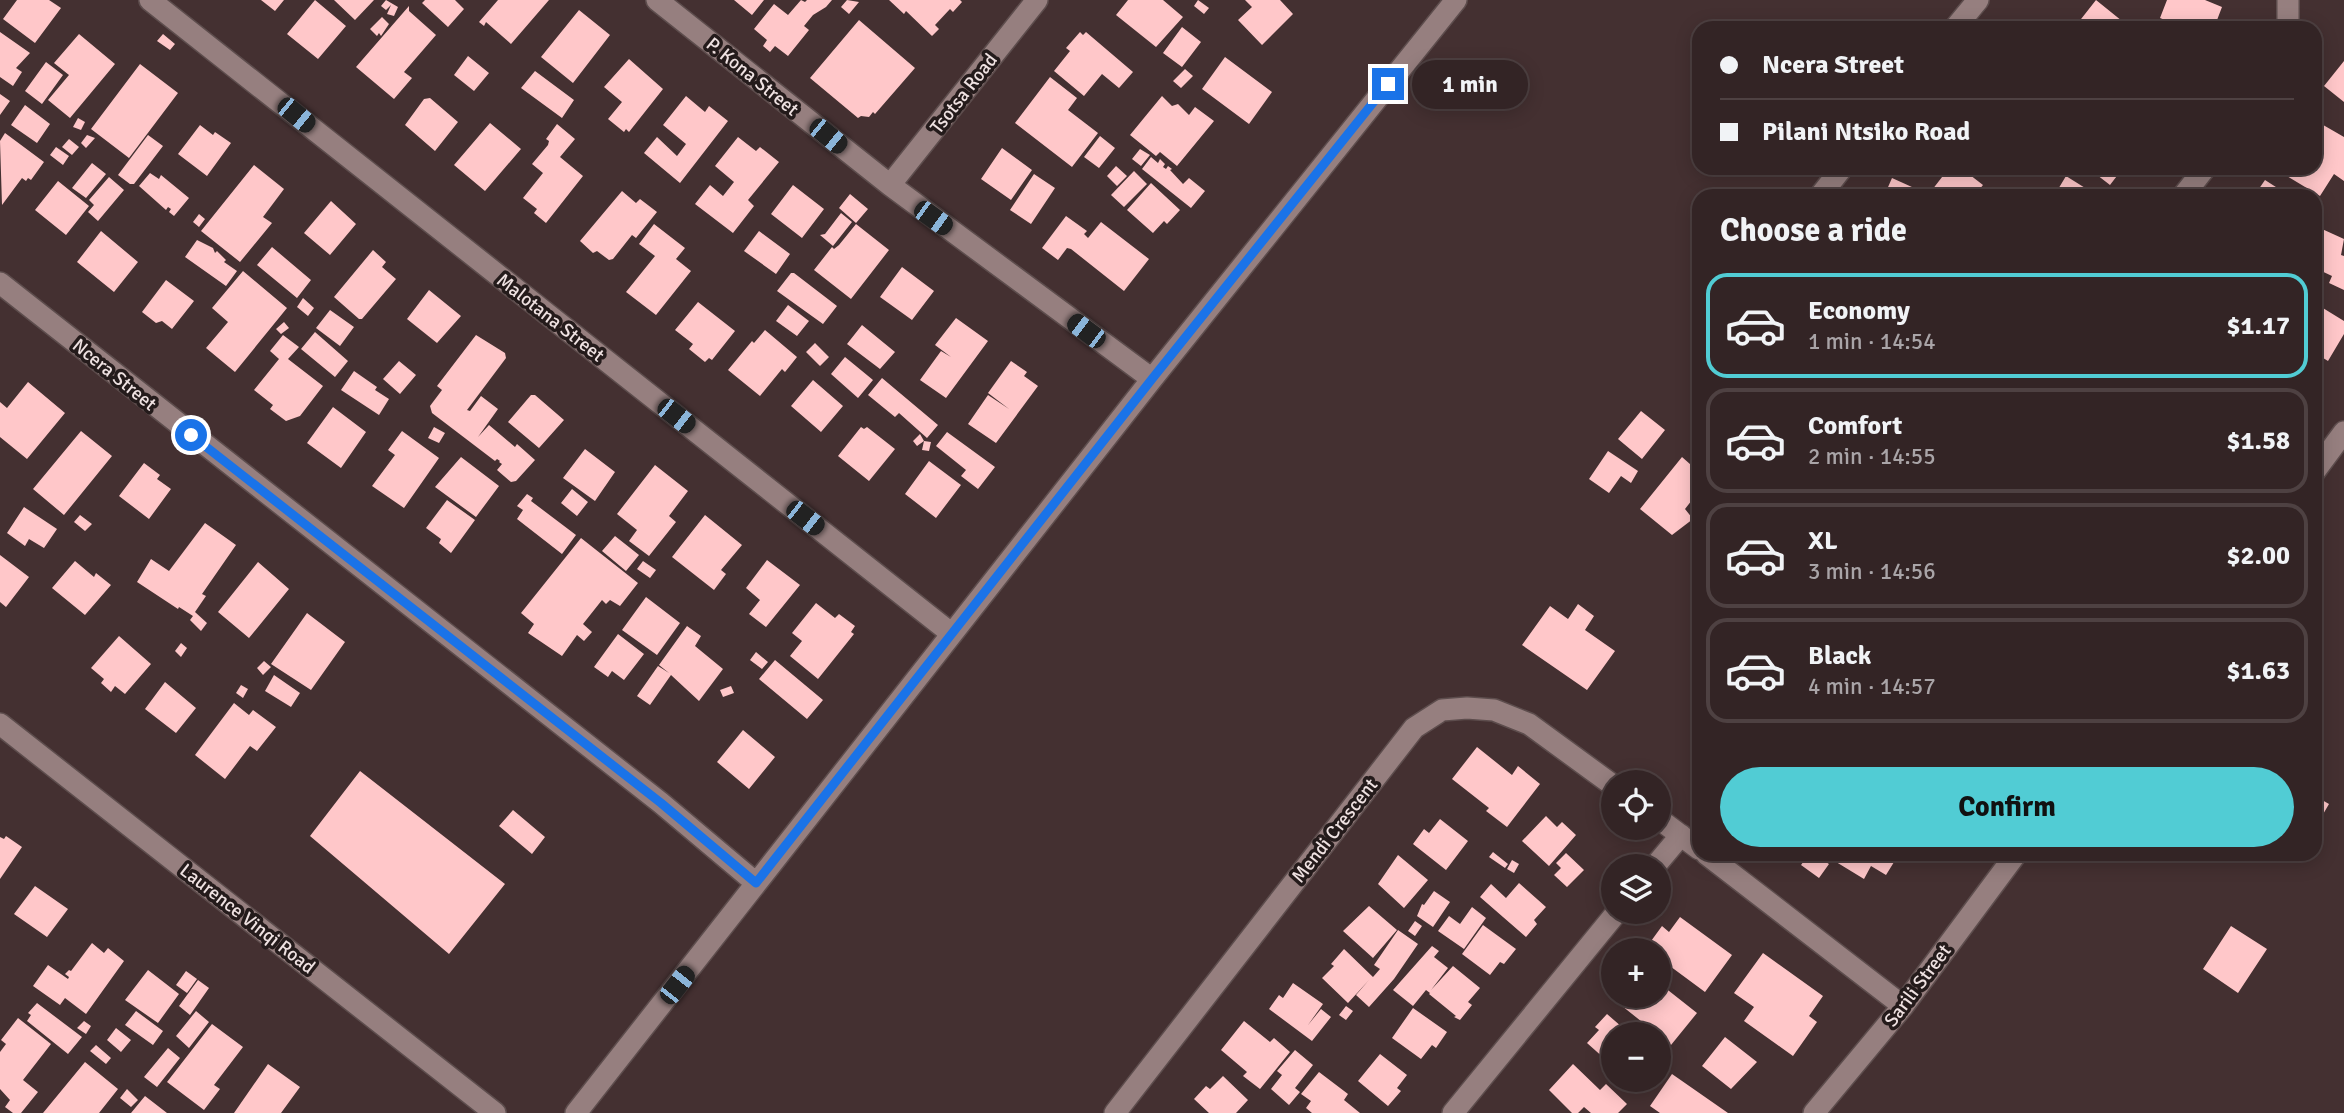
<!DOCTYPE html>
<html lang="en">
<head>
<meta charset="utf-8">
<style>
	body { margin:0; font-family:Signika,sans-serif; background:#3e3032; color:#f1f3f6; height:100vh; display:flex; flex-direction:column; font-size:26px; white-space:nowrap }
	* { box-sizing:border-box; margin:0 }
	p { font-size:23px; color:#a9a4a7 }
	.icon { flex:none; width:38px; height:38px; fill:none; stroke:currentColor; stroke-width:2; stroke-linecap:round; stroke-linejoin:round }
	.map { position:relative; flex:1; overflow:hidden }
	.drawer { position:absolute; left:1692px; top:189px; width:630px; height:672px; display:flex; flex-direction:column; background:#332425; border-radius:21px; box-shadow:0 4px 18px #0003,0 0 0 2px #4e4142 }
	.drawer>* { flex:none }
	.hud { position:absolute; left:1692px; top:21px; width:630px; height:154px; border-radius:21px; box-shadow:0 4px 18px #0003,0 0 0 2px #4e4142; display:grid; align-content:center; height:154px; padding:0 28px; background:#332425 }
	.buttons { position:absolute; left:1601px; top:770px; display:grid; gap:14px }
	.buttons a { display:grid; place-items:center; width:70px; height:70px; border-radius:50%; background:#332425; box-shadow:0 4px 18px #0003,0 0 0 2px #4e4142; font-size:35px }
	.end { position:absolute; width:32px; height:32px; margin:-16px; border:9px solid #1a73e8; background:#fff; box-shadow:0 0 0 4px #fff }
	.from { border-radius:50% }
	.bubble { position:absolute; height:49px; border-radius:24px; background:#332425; box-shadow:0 4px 18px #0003,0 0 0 2px #4e4142; font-size:23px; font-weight:700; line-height:49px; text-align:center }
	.car { position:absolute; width:21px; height:42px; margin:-21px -10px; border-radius:9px; box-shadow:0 0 5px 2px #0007; background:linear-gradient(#222 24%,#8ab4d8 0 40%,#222 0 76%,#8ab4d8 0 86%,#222 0) }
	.hud b { display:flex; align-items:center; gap:24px; height:66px; font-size:26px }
	.hud b+b { border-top:2px solid #4e4142 }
	.hud i { width:18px; height:18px; background:#f1f3f6 }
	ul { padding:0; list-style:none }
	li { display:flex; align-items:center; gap:21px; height:105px; margin:0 14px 10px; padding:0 14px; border:4px solid #4e4142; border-radius:21px }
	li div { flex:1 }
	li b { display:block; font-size:26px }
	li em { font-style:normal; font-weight:700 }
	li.selected { border-color:#51ccd4 }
	li>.icon { width:63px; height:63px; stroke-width:1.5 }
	h2 { padding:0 28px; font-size:32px; line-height:84px }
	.button { display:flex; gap:14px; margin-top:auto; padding:14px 28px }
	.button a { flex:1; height:80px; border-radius:42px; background:#51ccd4; color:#111; font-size:28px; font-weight:700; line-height:80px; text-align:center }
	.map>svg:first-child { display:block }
</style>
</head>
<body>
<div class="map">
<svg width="2344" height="1113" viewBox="0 0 2344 1113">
	<rect width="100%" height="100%" fill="#443031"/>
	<path fill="#ffc7c9" d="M17,0h32l12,8 -26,35 -32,-24z
		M261,0h23l-9,11z
		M315,0l31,26 -28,33 -31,-25z
		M334,0h40l-19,20z
		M386,0l12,7 -4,9 -7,-2 4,-9 -5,5 -5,-4z
		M425,0h30l9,9 -16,18 -26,-24z
		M498,0h51l-38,44 -25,-22 -2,4 -5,-4z
		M734,0h30l-12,15z
		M801,0l4,2 2,-2h25l-6,7 -13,8 -9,11 5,4 -21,26 -13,-10 -5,6 -7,-6 4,-6 -13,-11 20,-25 14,11z
		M847,0l12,2 -10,12 -8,-7z
		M889,0h71l2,2 -9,10 -3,-3 -15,16 4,4 -7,7 -26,-25 -2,3z
		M1128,0h35l20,17 -27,30 -40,-32z
		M1198,0l11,8 -5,6 -10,-8z
		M1245,0h35l13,14 -31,31 -24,-25 14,-13z
		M2096,0l31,25 -3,3h-50z
		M2167,0h38l17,7 -8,21h-30l-24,-10z
		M409,6v5l27,24 -32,37 8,6 -18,21 -38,-32z
		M579,10l31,25 -37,48 -32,-26z
		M382,17l7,7 -8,12 -2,-3 -2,3 -7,-7z
		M859,20l56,48 -40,46 -2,-2 -4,5 -8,-1 -3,2 -48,-40z
		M1182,27l19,15 -19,25 -19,-14z
		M0,32l30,21 -14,15 6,4 -9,14 -13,-9z
		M1080,32l3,3 3,-3 47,40 -14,16 -17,-14 -18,22 -30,-25 16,-20 -4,-3z
		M79,34l36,30 -45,54 -22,-18 21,-25 -15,-12z
		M163,34l12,10 -5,6 -13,-9z
		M468,56l21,17 -15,18 -20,-16z
		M1225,57l47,35 -23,32 -47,-35z
		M629,59l34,30 -34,43 -3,-3 -2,3 -16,-13 14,-17 -18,-15z
		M2344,61v41l-20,-16z
		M46,62l17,13 -21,29 -17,-13z
		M140,64l38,29 -49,65 -38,-29z
		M1185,69l8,7 -12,12 -8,-7z
		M535,71l39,29 -12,18 -41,-30z
		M1050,77l27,21 -9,12 30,23 -26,34 -57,-44z
		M0,94l10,7 -10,14z
		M686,96l19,16 4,-6 19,15 -48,62 -36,-30 13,-16 20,19 9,-12 -23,-19z
		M1162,96l10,10 6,-2 11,11 6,-8 19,14 -37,45 -17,-14 -4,4 -26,-21z
		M430,98l28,24 -23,29 -30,-26 19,-26z
		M25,105l25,19 -13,19 -26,-18z
		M78,118l7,4 -4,8 -8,-3z
		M2318,122l26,15v44l-10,-7 -14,22 -38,-23 3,-5h30v-42z
		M490,123l31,26 -36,42 -31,-26z
		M557,124l18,15 -15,18 23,19 -37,47 -12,-10 3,-4 -14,-11 20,-25 -11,-9 16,-19 1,-4 -3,-2z
		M200,125l13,10 2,-3 16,11 -24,33 -29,-22z
		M5,133l39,29 -13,18 -3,-2 -2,3 -4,-3 -20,27 -2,-64z
		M87,135l8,3 -9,10 -5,-5z
		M148,135l15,11 -29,38h-4l-12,-9z
		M1100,136l15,12 -16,20 -15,-11z
		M738,137l18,14 4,-4 19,15 -31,38 6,6 -21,27 -38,-29 15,-19 13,11 11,-14 -19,-16z
		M69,139l10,8 -7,8 -10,-8z
		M56,147l13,9 -6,9 -13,-10z
		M1002,148l30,22 -21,30 -30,-21z
		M1140,149l10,6 -9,11 -9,-7z
		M1151,157l7,6 2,-4 5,5 -2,3 3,2 2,-3 4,3 -2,1 13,14 6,-6 16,13 -14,17 -49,-39z
		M92,163l14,11 -20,24 -14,-10z
		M254,165l30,24 -21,28 9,6 -32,39 -39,-31z
		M1116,166l11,10 -10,10 -10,-10z
		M1949,168h12l22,17 -9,11h-34l-8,-6z
		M2088,168h35l-13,17z
		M1134,171l13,13 -23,23 -13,-12z
		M150,173l9,6 2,-4 28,23 -15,18 -5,-4 2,-3 -3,-2 -2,3 -27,-24z
		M1034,174l21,14 -24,36 -21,-14z
		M2066,176l32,20h-44z
		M109,177l15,13 -26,31 -10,-9 6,-7 -5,-5z
		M1892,178l31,14v4l-38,-2z
		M2265,180l25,16h-36z
		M58,181l31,25 -23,29 -31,-25z
		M1151,183l29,27 -13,14 -3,-3 -11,12 -26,-23z
		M793,185l31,24 -22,29 -31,-24z
		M622,191l14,12 4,-4 17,13 -21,26 -4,-3 -19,24 -4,1 -12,-9 -4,2 -13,-12z
		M850,194l18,15 -12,14 -17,-15z
		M331,201l25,23 -26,31 -26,-22z
		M841,213l11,9 -19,24 -13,-11 5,-1z
		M199,214l6,5 -6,8 -6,-5z
		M1066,216l21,15 -3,3 4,4 13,-16 48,37 -25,32 -53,-42 -4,-1 -9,12 -16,-12z
		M654,224l31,24 -9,11 15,12 -35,44 -30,-23 29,-36 -16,-12z
		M856,224l33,26 -38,49 -37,-29 18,-23 2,2 5,-4z
		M2322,229l22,10 -3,16 3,1v34l-15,-7 3,-7 -17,-8v-32l3,1z
		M101,231l37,31 -24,30 -37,-30z
		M759,231l31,23 -14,20 -32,-23z
		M197,240l16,8 2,5 2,-2 9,9 -2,2 13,9 -11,15 -41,-29z
		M272,247l39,33 -14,18 -40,-33z
		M373,250l13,12 -4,5 14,12 -34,40h-3l-25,-22z
		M902,267l32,24 -22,29 -32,-23z
		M243,271l44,37 -52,64 -29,-24 22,-26 -16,-14z
		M791,273h3l43,33 -14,18 -46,-33z
		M166,280l28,21 -22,28 -10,-8 -6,2 -14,-11z
		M429,290l32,26 -24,27 -30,-24z
		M303,298l11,10 -6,8 -11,-9z
		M698,302l37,29 -23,29 -3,-2 -4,4 -16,-13 4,-5 -18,-14z
		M788,305l21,16 -12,15 -21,-15z
		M2318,305l26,16v13l-16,27 -13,-8v-44z
		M330,310l24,17 -14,19 -24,-18z
		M956,318l32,23 -42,57 -26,-18 21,-29 10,6 -16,-12z
		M284,322l5,6 -8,6 -5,-5z
		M862,325l33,27 -15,17 -33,-25z
		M765,330l32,27 -12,15 -3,-3 -22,27 -32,-26 24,-29 2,2z
		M315,332l33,29 -13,16 -34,-28z
		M283,335l16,12 -11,12 35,27 -23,30 -14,5 -16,-12 3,-4 -19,-15 25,-31 -9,-8z
		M476,335l29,18 1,5 -39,52 3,1 11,-15 17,13 -20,28 11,-12 26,22 2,-3 18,16 -19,21 -5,1 -14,-12 5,-6 -3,-2 1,-1 -3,-2 -2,2 -63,-48 -2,-7 12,-16 -5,-4z
		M815,343l14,14 -9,9 -14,-14z
		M845,357l28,23 -15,18 -27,-24z
		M399,361l17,14 -16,19 -17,-15z
		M1011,361l16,11 -3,4 14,10 -42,57 -28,-19 20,-29 21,14 -21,-16z
		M354,371l23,16 -2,3 14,9 -10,16 -38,-25z
		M882,378l56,47 -11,13 -28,-25 -4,4 -27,-22z
		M813,380l30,26 -22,26 -30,-26z
		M28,382l37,31 -38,46 -27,-22v-35l7,6z
		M531,395h4l29,25 -25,28 -31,-26z
		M333,407l33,25 -25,36 -34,-25z
		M1641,411l24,19 -23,29 -24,-20z
		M434,427l11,6 -6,10 -11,-5z
		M861,427l3,2 3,-2 28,22 -26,32 -31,-25z
		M81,431l31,25 -48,59 -31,-26z
		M402,431l37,27 -35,50 -32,-22 23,-31 -7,-5z
		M947,432l48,35 -17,22 -17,-13 5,-6 -30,-24z
		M920,434l4,7 7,1 -2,9 -7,-1 2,-9 -7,5 -4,-5z
		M585,449l30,23 -20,29 -32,-23z
		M1608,451l30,20 -7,12 -10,-7 -12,17 -20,-14z
		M461,457l38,29 -23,31 -41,-30z
		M1682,457l17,15v19l-14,18 8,10 -21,16 -32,-26z
		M929,461l32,24 -25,33 -31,-24z
		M144,463l16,12 -3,4 14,10 -22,30 -30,-23z
		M655,465l33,26 -19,25 7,6 -27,34 -20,-15 8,-11 -20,-16z
		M572,489l16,13 -11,14 -16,-13z
		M527,494l6,4 -2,3 45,34 -14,19 -45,-35 6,-9 -6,-4z
		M447,500l28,20 -24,33 -12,-10 2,-4 -15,-11z
		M24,507l33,22 -13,19 -15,-9 -4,7 -18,-13z
		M80,515l12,9 -7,7 -11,-9z
		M705,515l37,30 -21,25 5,4 -12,16 -42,-33z
		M1699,520v19l-9,-7z
		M205,523l31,22 -34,49 4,2 -11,16 12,11 -6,8 -11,-11 3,-4 -14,-9 -1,2 -41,-27 14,-23 18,12z
		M615,536l24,19 -13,16 -24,-20z
		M581,538l57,45 -18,23 -10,-6 -4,4 -4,-4 -19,24 9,8 -8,9 -7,-6 -15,21 -34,-23 6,-9 -13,-11z
		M0,555l29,22 -23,30 -6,-5z
		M767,560l33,25 -34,42 -17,-13 11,-14 -14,-12z
		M75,561l19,16 2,-4 15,12 -26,30 -33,-27z
		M643,561l13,9 -6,8 -13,-9z
		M258,562l31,27 -40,49 -31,-26z
		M646,597l34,26 -23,32 -35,-25z
		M816,603l19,15 4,-4 16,12 -4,6 3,2 -36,45 -28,-23 12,-15 -10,-8z
		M1578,604l16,12 -9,14 30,21 -28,39 -65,-45 28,-39 18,13z
		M307,613l38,29 -34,48 -40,-26z
		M687,626l14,10 -6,10 28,23 -24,32 -28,-26 -21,30 -13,-9 21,-30 11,7 -10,-8z
		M618,634l26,20 -20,26 -12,-9 -4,6 -14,-10z
		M119,636l32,28 -26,30 -10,-8 -4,6 -10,-9 3,-4 -13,-11z
		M181,643l6,5 -6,9 -6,-6z
		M756,652l12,10 -6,7 -12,-9z
		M775,660l48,40 -16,19 -48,-40z
		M264,661l7,6 -8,8 -6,-7z
		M274,675l26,18 -9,14 -26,-16z
		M165,682l31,26 -20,25 -31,-24z
		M241,685l7,4 -5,9 -7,-5z
		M731,686l3,7 -11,4 -3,-7z
		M234,703l15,12 4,-5 23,17 -19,24 -7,-5 -25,33 -30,-24z
		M743,730l32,27 -26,32 -32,-27z
		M1477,747l35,28 6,-9 22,18 -33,43 -21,-16 3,-3 -37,-29z
		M360,771l145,113 -56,70 -139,-118z
		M2315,796l14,8 -14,24z
		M513,810l32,27 -13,17 -33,-28z
		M1546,816l11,11 5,-5 14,13 -27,31 -27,-25z
		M1440,819l28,22 -22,29 -33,-26 11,-15 5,4z
		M6,836l16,11 -22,32v-42l4,2z
		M1493,852l15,12 -3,4 -16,-11z
		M1566,853l18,17 -17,17 -13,-12 7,-7 -5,-5z
		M1809,854h5l15,10 -10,14 -18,-13z
		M1823,854h76l-13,21 -15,-9 -7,13z
		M1398,855l30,25 -24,28 -26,-24z
		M1512,860l7,4 -5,9 -7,-4z
		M1519,883l27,24 -12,13 3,4 -11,13 -46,-40 11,-13 15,14z
		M35,886l33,23 -21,28 -33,-23z
		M1434,891l16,11 -17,25 -16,-11 5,-12 2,1z
		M1369,906l28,24 -24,28 -30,-27z
		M1472,907l14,11 -22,31 -26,-18 11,-15 11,8z
		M1680,917l52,38 -27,37 -46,-34v-8h-10l-3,-2 16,-22 7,6z
		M1415,921l7,5 -7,10 -7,-5z
		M1483,925l33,24 -12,15 -4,-2 -10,13 -28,-21z
		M2231,926l36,23 -29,44 -35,-24z
		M1398,930l20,14 -24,35 -25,28 -13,-12 13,-15 -21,23 -26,-25 12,-12 -3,-2 13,-15 29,28 7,-8 -6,-4z
		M92,943l12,10 4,-5 16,13 -38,53 -21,-16 -5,7 -27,-19 15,-21 20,14 1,-2 -4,-3 4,-4 2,1z
		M1432,946l7,5 -5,6 14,11 -17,22 22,-24 27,22 -12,14 4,3 -12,15 -6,-3 2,-1 -27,-22 1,-1 -4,-3 -13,16 -20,-16z
		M1763,953l60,43 -14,20 8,6 -24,34 -49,-35 10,-14 -20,-14z
		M148,970l31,24 -21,29 -33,-23z
		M186,971l11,8 -10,14 -11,-8z
		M198,980l11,8 -19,27 -11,-9z
		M1293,983l30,21 -15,21 13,-16 10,8 -19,24 -43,-32 10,-14 4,3z
		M1659,983l38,30 -26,32 -49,-39 8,-10h29z
		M37,1003l45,34 -14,17 -41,-33 4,-6 -3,-2z
		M1346,1006l7,5 -7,9 -7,-5z
		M1413,1008l34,24 -11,16 -4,-3 -11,14 -29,-21z
		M136,1011l27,20 -10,14 -28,-20z
		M196,1011l13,11 -20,26 -13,-12z
		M1607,1014l23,20h-16v33l-27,-24 12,-13 -4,-3z
		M18,1018l33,26 -28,36 15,12 -17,21h-8l-8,-6 5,-7 -10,-11v-37l6,-8 -5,-4z
		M84,1021l7,5 -5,8 -9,-6z
		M1244,1021l26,21 4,-4 16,14 -30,37 -17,-13 4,-4 -26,-22z
		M212,1024l31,23 -29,38 6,4 -16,21 -37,-28z
		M116,1028l15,12 -10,12 -14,-12z
		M1725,1037l32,25 -26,27 -29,-23z
		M96,1045l15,13 -5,6 -16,-13z
		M168,1048l12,10 -23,29 -13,-10z
		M1295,1050l18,15 -18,23 5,4 -11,13 -18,-16 11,-14 -5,-4z
		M1380,1054l27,21 -10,13 4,3 -13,15 -30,-25z
		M85,1062l33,27 -19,24h-56z
		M268,1064l32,23 -19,26h-47z
		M1573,1064l27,26 6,-6 21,20 -9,9h-27l-7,-6 -6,6h-6l-23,-23z
		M1319,1072l29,22 -4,6 16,13h-48l-6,-5 5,-7 -10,-7z
		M1672,1074l56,39h-68l-10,-7z
		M1223,1076l25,24 -12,13h-27l-15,-14 12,-13 4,3z
		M127,1089l11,11 -7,7 -11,-9z
		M145,1096l22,17h-36z"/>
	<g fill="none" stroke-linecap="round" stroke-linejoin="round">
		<g stroke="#5d4d4d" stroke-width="24">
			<path id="minor" d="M150,0l802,634
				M657,0l233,185 262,194
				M2288,0v28
				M1955,28l23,-28
				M890,185l147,-185
				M1820,196l22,-28
				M2183,196l22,-28
				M0,283l661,520 95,80
				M2315,471l29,-39
				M0,724l495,389
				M1659,819l40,30
				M1706,854l197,152
				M1655,866l26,-31
				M576,1113l576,-734 304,-379
				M1115,1113l299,-385 28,-18 25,-2 27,2 35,14 85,62
				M1453,1113l164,-201
				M1814,1113l89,-107 113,-152"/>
		</g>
		<use href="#minor" stroke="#967f7f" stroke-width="21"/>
	</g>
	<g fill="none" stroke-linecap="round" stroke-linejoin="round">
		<path stroke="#1a73e8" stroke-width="9" d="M191,435l470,368 95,80 396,-504 236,-295"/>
	</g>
	<g text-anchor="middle" stroke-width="7" stroke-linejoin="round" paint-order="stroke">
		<g font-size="19" fill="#efe2e2" stroke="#241b1b">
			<text transform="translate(753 76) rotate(39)" y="7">P. Kona Street</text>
			<text transform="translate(963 93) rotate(-52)" y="7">Tsotsa Road</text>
			<text transform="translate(551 317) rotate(38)" y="7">Malotana Street</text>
			<text transform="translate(115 374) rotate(39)" y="7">Ncera Street</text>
			<text transform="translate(1334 830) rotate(-52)" y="7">Mendi Crescent</text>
			<text transform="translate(248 918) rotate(38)" y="7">Laurence Vinqi Road</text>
			<text transform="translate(1917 985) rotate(-53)" y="7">Sarili Street</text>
		</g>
	</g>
</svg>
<div class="buttons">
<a><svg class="icon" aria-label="locate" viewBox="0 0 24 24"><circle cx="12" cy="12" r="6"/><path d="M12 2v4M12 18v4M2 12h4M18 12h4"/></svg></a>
<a><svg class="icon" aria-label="layers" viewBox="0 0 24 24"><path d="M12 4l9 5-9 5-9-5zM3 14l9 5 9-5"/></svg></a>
<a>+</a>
<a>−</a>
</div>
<i class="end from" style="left:191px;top:435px"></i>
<i class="end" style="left:1388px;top:84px"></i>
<div class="bubble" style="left:1412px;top:60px;width:116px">1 min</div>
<i class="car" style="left:296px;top:115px;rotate:129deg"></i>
<i class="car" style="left:828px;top:136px;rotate:129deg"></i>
<i class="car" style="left:933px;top:218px;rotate:126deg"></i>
<i class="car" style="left:1086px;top:331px;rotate:307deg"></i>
<i class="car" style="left:676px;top:416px;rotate:128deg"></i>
<i class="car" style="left:805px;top:518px;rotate:128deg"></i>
<i class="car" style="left:677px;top:985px;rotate:38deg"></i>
<div class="hud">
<b><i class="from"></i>Ncera Street</b>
<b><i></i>Pilani Ntsiko Road</b>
</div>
<section class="drawer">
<h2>Choose a ride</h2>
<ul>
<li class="selected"><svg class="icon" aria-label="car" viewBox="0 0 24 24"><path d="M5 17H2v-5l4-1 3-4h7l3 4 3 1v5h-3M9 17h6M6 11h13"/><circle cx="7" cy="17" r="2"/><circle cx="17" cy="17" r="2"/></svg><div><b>Economy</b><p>1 min · 14:54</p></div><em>$1.17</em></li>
<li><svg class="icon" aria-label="car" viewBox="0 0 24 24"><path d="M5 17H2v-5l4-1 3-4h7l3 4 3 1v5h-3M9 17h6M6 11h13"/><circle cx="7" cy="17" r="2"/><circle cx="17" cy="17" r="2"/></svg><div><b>Comfort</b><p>2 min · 14:55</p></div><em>$1.58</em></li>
<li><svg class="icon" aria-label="car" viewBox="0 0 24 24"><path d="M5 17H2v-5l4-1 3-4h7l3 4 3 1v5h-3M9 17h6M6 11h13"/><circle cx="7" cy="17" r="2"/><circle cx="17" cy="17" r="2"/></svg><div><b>XL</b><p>3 min · 14:56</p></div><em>$2.00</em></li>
<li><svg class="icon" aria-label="car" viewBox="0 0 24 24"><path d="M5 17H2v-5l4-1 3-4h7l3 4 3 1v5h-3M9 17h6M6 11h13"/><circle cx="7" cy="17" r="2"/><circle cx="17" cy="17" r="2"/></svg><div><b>Black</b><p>4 min · 14:57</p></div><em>$1.63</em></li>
</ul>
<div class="button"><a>Confirm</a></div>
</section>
</div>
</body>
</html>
